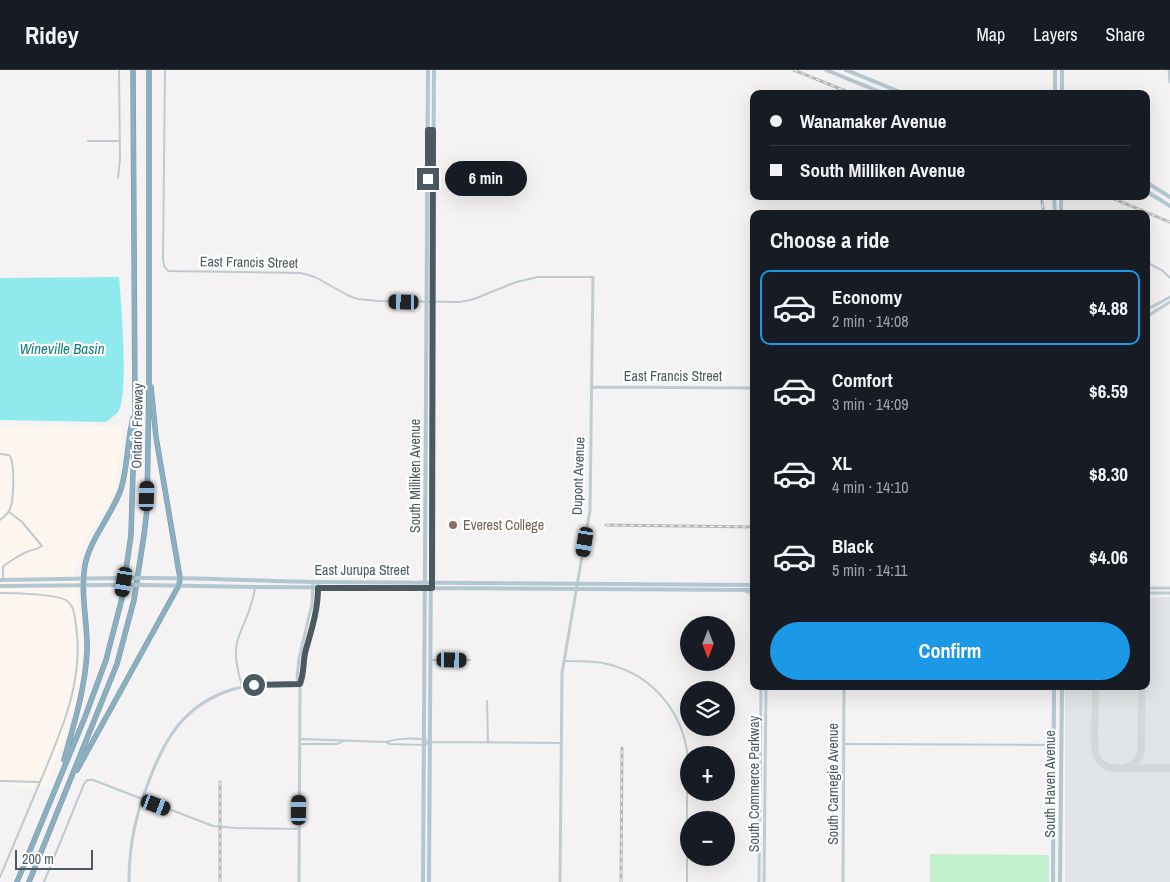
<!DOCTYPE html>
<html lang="en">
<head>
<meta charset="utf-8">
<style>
	body { margin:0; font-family:"Archivo Narrow",sans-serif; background:#242831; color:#f1f3f6; height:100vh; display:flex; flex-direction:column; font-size:19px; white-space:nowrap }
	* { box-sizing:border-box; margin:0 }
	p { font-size:16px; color:#9ea1a6 }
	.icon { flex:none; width:28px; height:28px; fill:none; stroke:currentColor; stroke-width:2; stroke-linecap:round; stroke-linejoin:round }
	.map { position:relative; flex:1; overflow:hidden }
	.sheet { position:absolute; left:750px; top:140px; width:400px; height:480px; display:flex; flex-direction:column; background:#171b24; border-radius:10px; box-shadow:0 5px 20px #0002 }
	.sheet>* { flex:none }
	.guide { position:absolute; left:750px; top:20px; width:400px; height:110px; border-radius:10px; box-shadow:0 5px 20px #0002; display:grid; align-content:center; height:110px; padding:0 20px; background:#171b24 }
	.needle { width:32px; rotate:180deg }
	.fabs { position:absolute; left:680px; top:546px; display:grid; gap:10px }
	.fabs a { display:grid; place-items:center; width:55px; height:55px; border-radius:50%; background:#171b24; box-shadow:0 5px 20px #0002; font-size:25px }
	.scale { position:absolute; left:15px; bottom:12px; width:78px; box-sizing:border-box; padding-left:5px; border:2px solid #4a5a60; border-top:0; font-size:14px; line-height:18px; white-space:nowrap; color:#4a5a60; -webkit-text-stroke:4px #fff; paint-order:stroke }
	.end { position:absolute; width:22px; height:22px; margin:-11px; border:6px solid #4a5a60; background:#fff; box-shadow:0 0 0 2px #fff }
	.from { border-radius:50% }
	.bubble { position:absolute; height:35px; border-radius:18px; background:#171b24; box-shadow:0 5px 20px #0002; font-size:16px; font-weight:700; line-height:35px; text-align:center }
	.car { position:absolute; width:15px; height:30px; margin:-15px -8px; border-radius:6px; box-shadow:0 0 4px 1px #0007; background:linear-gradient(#222 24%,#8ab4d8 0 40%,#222 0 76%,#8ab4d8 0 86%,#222 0) }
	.guide b { display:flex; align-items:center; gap:18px; height:48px; font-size:19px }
	.guide b+b { border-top:1px solid #363941 }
	.guide i { width:12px; height:12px; background:#f1f3f6 }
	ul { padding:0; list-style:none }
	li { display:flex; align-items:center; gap:15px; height:75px; margin:0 10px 8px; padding:0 10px; border:2px solid transparent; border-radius:10px }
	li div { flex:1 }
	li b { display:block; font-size:19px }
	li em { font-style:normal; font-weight:700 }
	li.active { border-color:#1b98e6 }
	li>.icon { width:45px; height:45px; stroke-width:1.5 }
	h2 { padding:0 20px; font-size:22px; line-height:60px }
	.button { display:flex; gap:10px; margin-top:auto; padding:10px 20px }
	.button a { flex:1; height:58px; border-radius:30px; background:#1b98e6; color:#fff; font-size:20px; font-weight:700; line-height:58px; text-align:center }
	header { display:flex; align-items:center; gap:30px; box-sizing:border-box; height:70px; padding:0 25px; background:#171b24; border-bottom:1px solid #363941 }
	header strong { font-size:24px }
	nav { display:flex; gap:28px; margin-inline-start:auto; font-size:18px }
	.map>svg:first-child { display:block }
</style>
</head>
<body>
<header>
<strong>Ridey</strong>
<nav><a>Map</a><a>Layers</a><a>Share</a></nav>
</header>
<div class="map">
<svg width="1170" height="812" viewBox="0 0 1170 812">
	<rect width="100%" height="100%" fill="#f4f2f3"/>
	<path fill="#fdf6ee" d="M0,356l123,1 -8,65 -32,52 -9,29 9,66 -2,44 -2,13 -32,90 -47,-1z"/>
	<path fill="#e1e4e6" d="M1170,527v285h-105v-196h81v-88z"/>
	<path fill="#c3f0cc" d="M930,784l119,1v27h-119z"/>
	<path fill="#90eaed" d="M119,207c2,22 10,120 -1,135 -3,3 -8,7 -12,10l-106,-2v-142z"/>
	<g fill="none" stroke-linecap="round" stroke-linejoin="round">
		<path stroke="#d4d6d8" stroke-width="7" d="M1096,616c0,14 -4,61 1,71 3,7 9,10 15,11h58
			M1127,697l9,-5 5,-9 1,-67"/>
		<g stroke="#769aac" stroke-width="5.5">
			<path id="highway" d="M64,690c10,-36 21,-71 23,-108 1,-29 -7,-58 -2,-87 5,-26 27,-50 36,-76 7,-23 6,-48 12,-71
				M77,700l102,-185 1,-7 -24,-141 -5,-50
				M17,812l68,-165 21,-57 16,-62 9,-63 4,-126 -2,-339
				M29,812l88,-218 17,-64 10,-65 3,-26 2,-129v-310"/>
		</g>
		<path stroke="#becace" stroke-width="2" d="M165,0l-2,190 1,6 4,5 133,2 14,4 34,19 9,3 20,2 82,1 14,-3 42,-17 22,-5h55
			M88,71h32
			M118,108l2,-19 -1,-89
			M1146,192l17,9 7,7
			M0,384l9,1c6,5 5,45 1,54 -2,4 -6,8 -10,11
			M3,508v-11c2,-3 20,-14 24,-15 6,-3 9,-2 15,-6l-20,-24 -13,-10
			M0,523c13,0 59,1 67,8 7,5 8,16 9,24 8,54 -13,102 -33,150 -14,34 -29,68 -43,102
			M432,590h38
			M564,591c13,0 27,0 39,2 45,9 76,43 84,87v132
			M242,616c-4,-15 -9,-32 -4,-47 6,-18 15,-32 17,-52
			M487,631l1,42
			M300,669l86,3 4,2 34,1 6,-3
			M386,672c12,-4 33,-5 44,0l131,1
			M301,674h36l6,-3
			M844,674l210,1
			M0,711l40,1
			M44,812l40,-98 3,-4h6l120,46 23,2 63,1"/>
		<path stroke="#bfccd3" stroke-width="3" d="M1169,0l1,12
			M1146,240l24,-13
			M1146,247l24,-15
			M592,317l162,1
			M1146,518h24
			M745,521l9,3
			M1146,523h24
			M300,614c4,-10 3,-21 5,-32 7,-25 13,-44 13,-70
			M129,812c0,-39 7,-68 21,-104 15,-39 33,-70 75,-86 24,-9 49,-8 75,-8
			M299,812l1,-192 -3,-12 2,-20 13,-54 1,-23
			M560,812l2,-209 28,-163 3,-233
			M759,812l2,-196
			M764,812l2,-196
			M843,812l1,-196"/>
		<path stroke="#b3c7d0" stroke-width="4" d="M826,0l59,24
			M846,0l59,24
			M1055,0v24
			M1062,24v-24
			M1146,112l24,15
			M1146,121l24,15
			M1054,126l1,18
			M1061,126v18
			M153,508c55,0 111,3 166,4 145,0 290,1 435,3
			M0,510l121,-2
			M142,515l113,2 499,3
			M0,516l110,-1
			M423,812l5,-812
			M429,812l5,-812
			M1053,812l1,-196
			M1060,812l2,-196"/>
		<use href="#highway" stroke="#8baec0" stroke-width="4.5"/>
		<g stroke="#b4b9bc" stroke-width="3">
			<path id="rail" d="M794,0l59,24
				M1041,126l3,18
				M1107,126l63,26
				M606,455l148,2
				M220,812v-100
				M621,812l1,-134"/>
		</g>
		<use href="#rail" stroke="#fff" stroke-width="1" stroke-dasharray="4" stroke-linecap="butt"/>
		<path stroke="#b3c7d0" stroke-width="4" d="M121,508h32
			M110,515h32"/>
	</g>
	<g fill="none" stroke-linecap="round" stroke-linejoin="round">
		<path stroke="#4a5a60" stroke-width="6" d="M254,615l46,-1c4,-10 3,-20 5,-31 6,-22 13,-42 13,-65h114l1,-458h-5v49"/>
	</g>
	<circle fill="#8d6e63" stroke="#fff" stroke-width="2" cx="453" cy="455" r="5"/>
	<g text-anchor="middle" stroke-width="4.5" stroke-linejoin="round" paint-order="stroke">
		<g font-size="14" fill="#4a5a60" stroke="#fff">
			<text transform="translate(249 192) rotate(1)" y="5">East Francis Street</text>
			<text x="673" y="311">East Francis Street</text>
			<text transform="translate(137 356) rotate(-89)" y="5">Ontario Freeway</text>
			<text transform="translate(415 406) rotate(-90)" y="5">South Milliken Avenue</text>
			<text transform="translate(578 406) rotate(-88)" y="5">Dupont Avenue</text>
			<text x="362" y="505">East Jurupa Street</text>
			<text transform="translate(754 714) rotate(-90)" y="5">South Commerce Parkway</text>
			<text transform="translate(833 714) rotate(-90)" y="5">South Carnegie Avenue</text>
			<text transform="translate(1050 714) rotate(-90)" y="5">South Haven Avenue</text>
		</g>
		<g font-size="14" fill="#785e54" stroke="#fff" text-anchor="start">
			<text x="463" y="460">Everest College</text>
		</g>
		<g font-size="15" font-style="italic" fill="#0e7e80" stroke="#fff">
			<text x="62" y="284">Wineville Basin</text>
		</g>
	</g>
</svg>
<div class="fabs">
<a><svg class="needle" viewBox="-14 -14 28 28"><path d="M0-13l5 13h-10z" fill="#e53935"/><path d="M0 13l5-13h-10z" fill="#9ea1a6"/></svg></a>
<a><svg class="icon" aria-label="layers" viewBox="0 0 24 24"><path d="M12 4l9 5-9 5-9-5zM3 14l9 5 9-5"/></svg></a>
<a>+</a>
<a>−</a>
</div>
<div class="scale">200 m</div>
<i class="end from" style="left:254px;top:615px"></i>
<i class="end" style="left:428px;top:109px"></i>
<div class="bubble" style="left:445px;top:91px;width:82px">6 min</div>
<i class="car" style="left:404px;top:232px;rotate:271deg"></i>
<i class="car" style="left:147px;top:426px;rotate:2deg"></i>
<i class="car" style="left:585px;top:472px;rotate:189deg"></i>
<i class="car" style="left:124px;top:512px;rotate:189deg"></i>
<i class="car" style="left:452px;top:590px;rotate:91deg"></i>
<i class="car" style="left:156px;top:735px;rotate:111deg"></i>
<i class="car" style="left:299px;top:740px;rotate:1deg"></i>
<div class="guide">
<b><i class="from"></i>Wanamaker Avenue</b>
<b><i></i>South Milliken Avenue</b>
</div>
<section class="sheet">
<h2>Choose a ride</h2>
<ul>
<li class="active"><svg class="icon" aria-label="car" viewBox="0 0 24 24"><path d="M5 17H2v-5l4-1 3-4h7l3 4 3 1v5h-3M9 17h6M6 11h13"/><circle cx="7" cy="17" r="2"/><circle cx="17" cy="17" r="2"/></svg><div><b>Economy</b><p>2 min · 14:08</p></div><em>$4.88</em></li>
<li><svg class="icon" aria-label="car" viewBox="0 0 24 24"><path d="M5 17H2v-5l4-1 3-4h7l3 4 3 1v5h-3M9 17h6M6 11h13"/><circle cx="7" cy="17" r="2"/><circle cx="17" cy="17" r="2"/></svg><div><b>Comfort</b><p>3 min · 14:09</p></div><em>$6.59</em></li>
<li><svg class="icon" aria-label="car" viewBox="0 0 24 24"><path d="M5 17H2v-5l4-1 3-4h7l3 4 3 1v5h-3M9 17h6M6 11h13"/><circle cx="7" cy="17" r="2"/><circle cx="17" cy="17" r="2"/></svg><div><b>XL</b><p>4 min · 14:10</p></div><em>$8.30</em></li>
<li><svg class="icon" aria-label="car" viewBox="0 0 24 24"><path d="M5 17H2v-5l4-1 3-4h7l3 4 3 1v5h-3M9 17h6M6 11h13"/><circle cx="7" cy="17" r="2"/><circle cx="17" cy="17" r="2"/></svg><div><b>Black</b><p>5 min · 14:11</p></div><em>$4.06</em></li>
</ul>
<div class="button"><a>Confirm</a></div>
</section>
</div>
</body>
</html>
